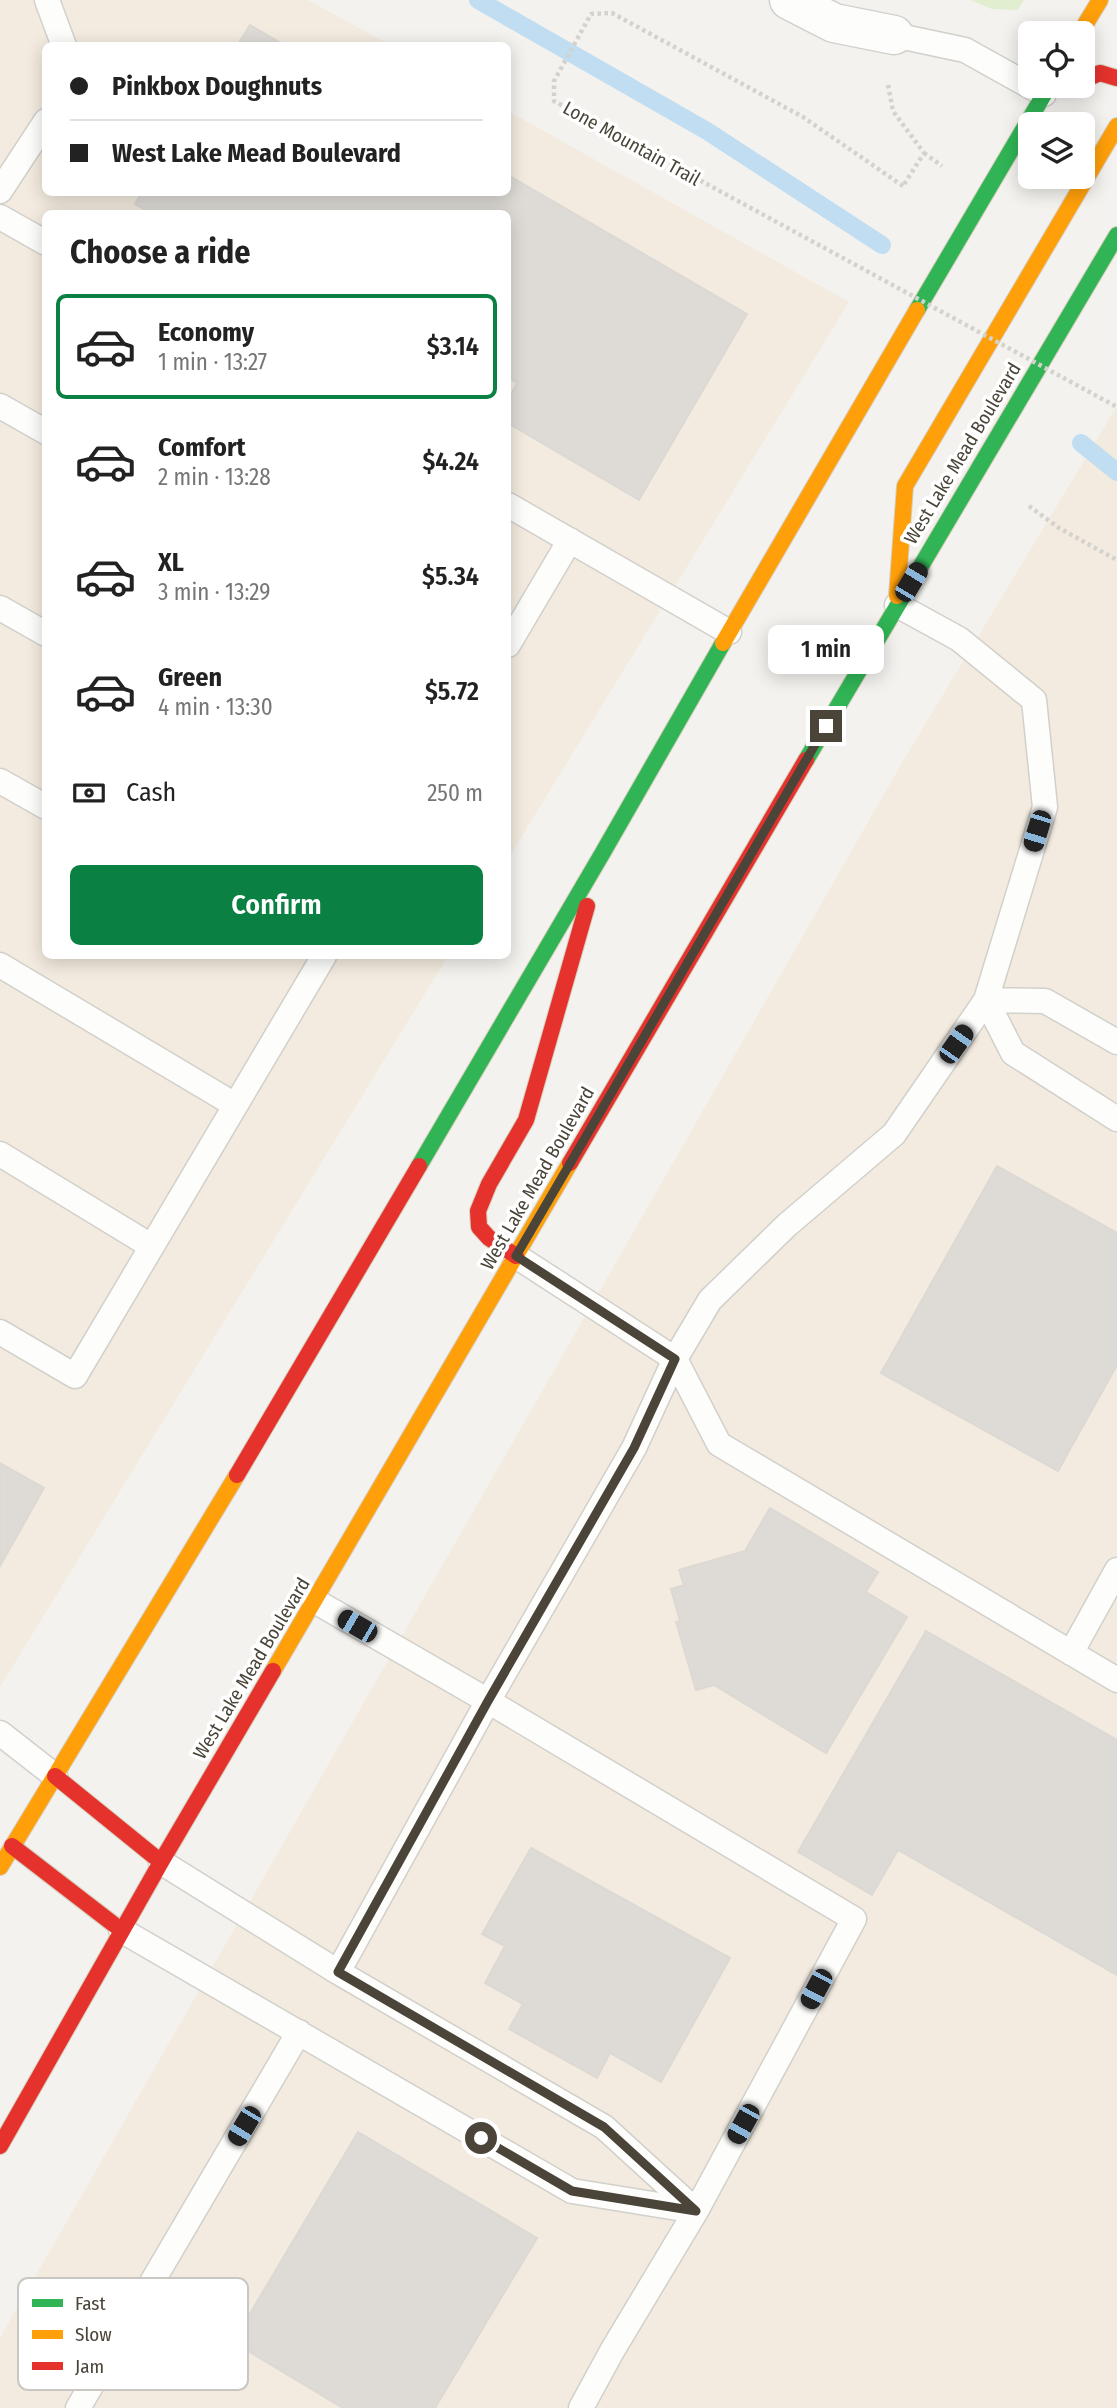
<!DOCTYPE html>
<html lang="en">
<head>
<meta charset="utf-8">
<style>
	body { margin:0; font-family:"Fira Sans Condensed",sans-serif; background:#f2f2f2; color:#222; height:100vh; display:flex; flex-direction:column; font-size:26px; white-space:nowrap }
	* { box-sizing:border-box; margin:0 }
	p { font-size:23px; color:#767676 }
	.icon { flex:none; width:38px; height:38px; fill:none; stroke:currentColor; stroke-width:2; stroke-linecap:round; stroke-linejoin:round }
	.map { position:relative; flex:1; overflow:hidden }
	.sheet { position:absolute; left:42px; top:210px; width:469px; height:749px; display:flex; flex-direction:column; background:#fff; border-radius:10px; box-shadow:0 4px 18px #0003 }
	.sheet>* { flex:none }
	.hud { position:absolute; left:42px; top:42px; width:469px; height:154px; border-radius:10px; box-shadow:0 4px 18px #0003; display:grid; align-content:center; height:154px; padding:0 28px; background:#fff }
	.controls { position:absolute; left:1018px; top:21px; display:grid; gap:14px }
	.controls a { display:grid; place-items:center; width:77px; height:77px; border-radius:10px; background:#fff; box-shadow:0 4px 18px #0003; font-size:35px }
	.end { position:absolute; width:32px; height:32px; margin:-16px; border:9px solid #4b4439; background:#fff; box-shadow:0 0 0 4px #fff }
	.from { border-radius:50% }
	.bubble { position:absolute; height:49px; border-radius:10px; background:#fff; box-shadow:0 4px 18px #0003; font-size:23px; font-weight:600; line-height:49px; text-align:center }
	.car { position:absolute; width:21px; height:42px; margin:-21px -10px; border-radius:9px; box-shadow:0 0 5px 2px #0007; background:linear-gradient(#222 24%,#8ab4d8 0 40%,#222 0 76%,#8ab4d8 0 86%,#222 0) }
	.hud b { display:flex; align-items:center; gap:24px; height:66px; font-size:26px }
	.hud b+b { border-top:2px solid #e0e0e0 }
	.hud i { width:18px; height:18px; background:#222 }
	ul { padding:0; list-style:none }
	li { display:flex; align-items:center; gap:21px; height:105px; margin:0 14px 10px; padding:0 14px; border:4px solid transparent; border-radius:10px }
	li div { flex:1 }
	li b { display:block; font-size:26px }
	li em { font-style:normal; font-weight:600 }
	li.active { border-color:#0b8043 }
	li>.icon { width:63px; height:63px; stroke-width:1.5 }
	h2 { padding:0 28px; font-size:32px; line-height:84px }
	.pay { display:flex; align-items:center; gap:18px; height:77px; padding:0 28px; font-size:26px }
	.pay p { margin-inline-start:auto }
	.button { display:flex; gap:14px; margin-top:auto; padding:14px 28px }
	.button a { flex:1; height:80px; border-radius:10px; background:#0b8043; color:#fff; font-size:28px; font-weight:600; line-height:80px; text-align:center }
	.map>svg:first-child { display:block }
</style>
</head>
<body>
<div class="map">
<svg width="1117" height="2408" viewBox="0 0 1117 2408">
	<rect width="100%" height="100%" fill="#f4f2ee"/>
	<path fill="#f3ebdf" d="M0,0h308l82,45 -344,1v146h462v-81l341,191 -341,557v-645h-462v742h402l-448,731z
		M1117,406v2002h-1117v-70l903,-1577z"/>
	<path fill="#e1eecf" d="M970,0h54l-6,10 -26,-1z"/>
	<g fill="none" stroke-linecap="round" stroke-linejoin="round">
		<path stroke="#c0ddf1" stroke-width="18" d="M478,0l229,131 175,114
			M1081,443l36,29"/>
	</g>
	<path fill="#dedbd6" stroke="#dcd9d4" stroke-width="2" d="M250,25l36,21h-49z
		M508,175l239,139 -108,186 -131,-77v-23l9,-17 -9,-6v-163h-356l-17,-10 7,-12h366z
		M997,1166l120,67v132l-59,106 -177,-98z
		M0,1463l44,25 -44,78z
		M770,1508l108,64 -12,20 41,25 -81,136 -112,-68 -18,5 -20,-68 4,-1 -9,-32 13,-4 -5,-15 66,-19z
		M926,1631l191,109v235l-219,-125 -26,45 -74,-43z
		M531,1848l199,110 -69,124 -51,-29 -13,25 -88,-49 14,-25 -38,-21 20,-37 -23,-12z
		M358,2132l179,106 -102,170h-92l-110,-66z"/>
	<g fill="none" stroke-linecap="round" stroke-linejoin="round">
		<g stroke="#d2d0cb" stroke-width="27">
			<path id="lane" d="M47,0l17,46
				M894,35l71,15 79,44
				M0,191l46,-70
				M0,217l46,26
				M0,406l46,26
				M508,505l221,127
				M0,608l46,26
				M508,645l62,-105
				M0,781l46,26
				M0,965l235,140
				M1117,1042l-72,-41 -59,-1 27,53 104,66
				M0,1154l151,92
				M516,1256l159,103 44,85 398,236
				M0,1332l75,44 249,-420
				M315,1601l173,100 366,218 -158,292 -84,140 -31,57
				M1071,1653l46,-83
				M0,1733l55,43
				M161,1862l177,110 266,155 92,84
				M121,1930l451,261 124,20
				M338,1972l150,-271 146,-253 41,-89 35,-59 77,-75 107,-91 92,-134 59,-193 -11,-107 -75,-61 -62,-34
				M78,2408l221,-376"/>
		</g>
		<g stroke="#d2d0cb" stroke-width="41">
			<path id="street" d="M789,0l45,23 60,12"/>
		</g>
		<g stroke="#d6cebb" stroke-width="18">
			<path id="fast" d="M917,310l132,-224
				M806,760l311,-525
				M419,1166l183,-312 121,-211"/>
		</g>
		<g stroke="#d6cebb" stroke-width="18">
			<path id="slow" d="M1080,33l20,-33
				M897,596l8,-110 212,-360
				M723,643l194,-333
				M273,1671l297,-508
				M0,1867l237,-392"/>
		</g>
		<g stroke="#d6cebb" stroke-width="18">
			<path id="jam" d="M1083,80l17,-7 17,5
				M570,1163l236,-403
				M516,1256l-27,-18 -10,-11 -1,-16 11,-27 37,-64 61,-214
				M237,1475l182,-309
				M55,1776l106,86
				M12,1846l109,84
				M0,2146l161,-284 112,-191"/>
		</g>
		<path stroke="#d3d2cc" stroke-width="4.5" stroke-dasharray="3.5 3.5" stroke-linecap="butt" d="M888,85l5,26 31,42 -21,33
			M924,153l18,13
			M1029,506l30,22 58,32"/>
		<use href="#lane" stroke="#fdfdfc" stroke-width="24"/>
		<use href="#street" stroke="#fdfdfc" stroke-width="38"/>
		<use href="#fast" stroke="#30b455" stroke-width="16"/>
		<use href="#slow" stroke="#ff9f0a" stroke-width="16"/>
		<use href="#jam" stroke="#e5322d" stroke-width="16"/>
		<path stroke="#d3d2cc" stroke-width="4.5" stroke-dasharray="3.5 3.5" stroke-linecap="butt" d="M903,186l-100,-69 -191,-104 -21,1 -37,67v20l563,306"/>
	</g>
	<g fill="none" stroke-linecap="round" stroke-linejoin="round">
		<path stroke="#4b4439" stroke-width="9" d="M481,2138l91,53 124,20 -92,-84 -266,-155 150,-271 146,-253 41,-89 -159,-103 310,-530"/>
	</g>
	<g text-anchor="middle" stroke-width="7" stroke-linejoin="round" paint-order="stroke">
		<g font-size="19" fill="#4b4439" stroke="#fff">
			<text transform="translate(632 143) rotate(29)" y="7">Lone Mountain Trail</text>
			<text transform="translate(962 453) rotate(-59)" y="7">West Lake Mead Boulevard</text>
			<text transform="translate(537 1178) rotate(-60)" y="7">West Lake Mead Boulevard</text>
			<text transform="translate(251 1668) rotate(-59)" y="7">West Lake Mead Boulevard</text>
		</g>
	</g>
	<rect x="18" y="2278" width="230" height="112" rx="10" fill="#fff" stroke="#c9c7c4" stroke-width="2"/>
	<rect x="32" y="2299" width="31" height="8" fill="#30b455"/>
	<rect x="32" y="2330" width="31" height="9" fill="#ff9f0a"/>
	<rect x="32" y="2362" width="31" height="8" fill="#e5322d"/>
	<g font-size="19" fill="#4b4439">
		<text x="75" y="2310">Fast</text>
		<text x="75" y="2341">Slow</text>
		<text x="75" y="2373">Jam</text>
	</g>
</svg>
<div class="controls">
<a><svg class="icon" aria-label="locate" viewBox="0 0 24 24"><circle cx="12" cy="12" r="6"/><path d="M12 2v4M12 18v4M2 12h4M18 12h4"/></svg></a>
<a><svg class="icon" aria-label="layers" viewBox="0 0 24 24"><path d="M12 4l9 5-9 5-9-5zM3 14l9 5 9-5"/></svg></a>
</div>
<i class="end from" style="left:481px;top:2138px"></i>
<i class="end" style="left:826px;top:726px"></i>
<div class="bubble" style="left:768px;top:625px;width:116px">1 min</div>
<i class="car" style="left:911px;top:582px;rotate:31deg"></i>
<i class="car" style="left:1037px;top:831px;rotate:197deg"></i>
<i class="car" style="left:956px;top:1044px;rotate:35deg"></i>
<i class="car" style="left:357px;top:1626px;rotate:300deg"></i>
<i class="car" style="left:816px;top:1989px;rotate:208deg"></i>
<i class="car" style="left:743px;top:2124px;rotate:209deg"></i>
<i class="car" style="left:244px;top:2126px;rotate:211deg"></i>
<div class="hud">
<b><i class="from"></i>Pinkbox Doughnuts</b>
<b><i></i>West Lake Mead Boulevard</b>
</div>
<section class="sheet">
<h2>Choose a ride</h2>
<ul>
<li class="active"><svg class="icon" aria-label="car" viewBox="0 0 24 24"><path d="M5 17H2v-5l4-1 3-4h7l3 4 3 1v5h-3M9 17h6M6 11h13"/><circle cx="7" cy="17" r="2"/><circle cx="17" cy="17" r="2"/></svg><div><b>Economy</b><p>1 min · 13:27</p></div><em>$3.14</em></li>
<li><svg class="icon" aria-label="car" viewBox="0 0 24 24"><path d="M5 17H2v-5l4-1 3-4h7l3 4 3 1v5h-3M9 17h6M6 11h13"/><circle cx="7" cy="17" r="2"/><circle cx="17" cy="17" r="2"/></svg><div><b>Comfort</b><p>2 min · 13:28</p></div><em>$4.24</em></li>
<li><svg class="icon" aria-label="car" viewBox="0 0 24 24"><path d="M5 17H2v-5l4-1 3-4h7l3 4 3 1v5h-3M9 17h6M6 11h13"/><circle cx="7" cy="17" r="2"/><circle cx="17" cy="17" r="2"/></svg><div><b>XL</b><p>3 min · 13:29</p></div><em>$5.34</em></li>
<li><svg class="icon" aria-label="car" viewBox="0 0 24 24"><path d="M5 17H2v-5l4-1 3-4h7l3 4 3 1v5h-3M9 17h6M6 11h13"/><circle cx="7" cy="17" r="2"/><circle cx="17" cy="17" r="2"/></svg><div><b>Green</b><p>4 min · 13:30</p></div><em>$5.72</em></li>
</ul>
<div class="pay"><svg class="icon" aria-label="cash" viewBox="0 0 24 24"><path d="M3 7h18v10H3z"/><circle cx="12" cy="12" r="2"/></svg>Cash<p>250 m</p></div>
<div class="button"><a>Confirm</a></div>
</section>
</div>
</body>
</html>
